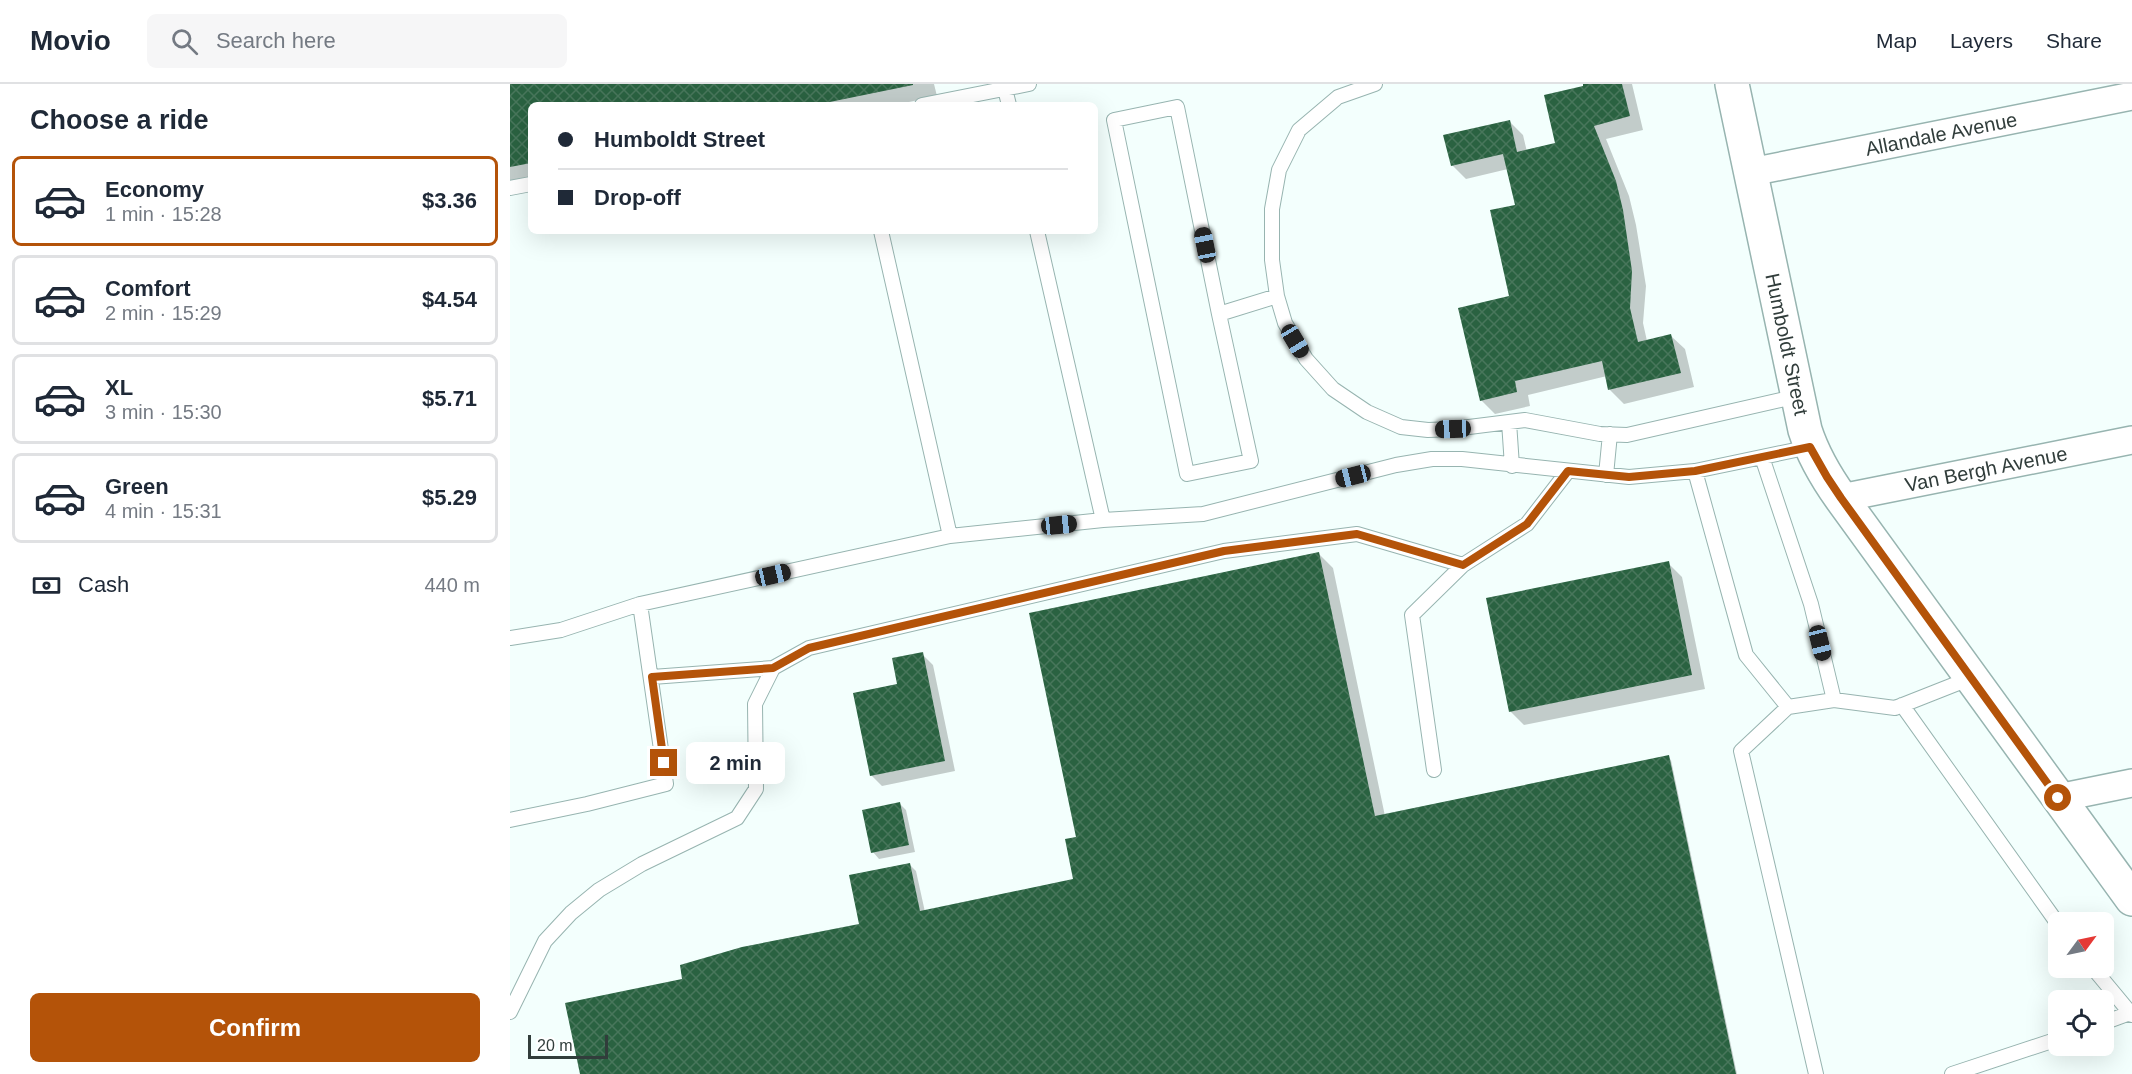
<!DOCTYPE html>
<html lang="en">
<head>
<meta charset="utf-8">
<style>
	body { margin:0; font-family:Helvetica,sans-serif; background:#f6f6f7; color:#1f2937; height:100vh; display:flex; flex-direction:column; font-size:22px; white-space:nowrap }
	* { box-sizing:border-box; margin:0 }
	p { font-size:20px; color:#747a83 }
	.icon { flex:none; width:33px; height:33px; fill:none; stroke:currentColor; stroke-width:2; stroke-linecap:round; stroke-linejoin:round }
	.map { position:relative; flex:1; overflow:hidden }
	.details { display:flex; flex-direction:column; background:#fff; width:510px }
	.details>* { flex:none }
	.hud { position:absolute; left:18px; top:18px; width:570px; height:132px; border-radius:9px; box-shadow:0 6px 24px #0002; display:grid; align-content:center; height:132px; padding:0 30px; background:#fff }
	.needle { width:39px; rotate:57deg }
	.tools { position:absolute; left:1538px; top:828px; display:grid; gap:12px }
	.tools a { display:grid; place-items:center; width:66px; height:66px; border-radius:9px; background:#fff; box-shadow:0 6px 24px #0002; font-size:30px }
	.scale { position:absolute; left:18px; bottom:15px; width:80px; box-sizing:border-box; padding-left:6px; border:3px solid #313d3b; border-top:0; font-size:16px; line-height:21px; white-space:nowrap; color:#313d3b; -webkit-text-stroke:4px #fff; paint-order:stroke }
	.end { position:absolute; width:27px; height:27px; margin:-14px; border:8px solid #b45309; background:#fff; box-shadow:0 0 0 3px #fff }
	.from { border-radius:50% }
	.bubble { position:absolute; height:42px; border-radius:9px; background:#fff; box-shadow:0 6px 24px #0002; font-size:20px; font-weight:700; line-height:42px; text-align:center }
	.car { position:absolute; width:18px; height:36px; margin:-18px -9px; border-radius:8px; box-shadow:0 0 4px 2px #0007; background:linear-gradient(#222 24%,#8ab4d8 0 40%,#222 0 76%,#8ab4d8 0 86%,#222 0) }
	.hud b { display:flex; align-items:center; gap:21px; height:57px; font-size:22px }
	.hud b+b { border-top:2px solid #e0e1e3 }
	.hud i { width:15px; height:15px; background:#1f2937 }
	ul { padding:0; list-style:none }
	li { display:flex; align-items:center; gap:18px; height:90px; margin:0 12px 9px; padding:0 18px; border:3px solid #e0e1e3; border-radius:9px }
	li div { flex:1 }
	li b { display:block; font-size:22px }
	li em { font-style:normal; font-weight:700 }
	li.on { border-color:#b45309 }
	li>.icon { width:54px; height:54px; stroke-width:1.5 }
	h2 { padding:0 30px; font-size:27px; line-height:72px }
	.pay { display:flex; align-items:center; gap:15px; height:66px; padding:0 30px; font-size:22px }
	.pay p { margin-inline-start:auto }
	.button { display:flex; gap:12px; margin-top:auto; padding:12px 30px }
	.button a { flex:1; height:69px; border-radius:9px; background:#b45309; color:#fff; font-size:24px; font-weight:700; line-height:69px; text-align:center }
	header { display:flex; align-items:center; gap:36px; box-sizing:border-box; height:84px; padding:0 30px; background:#fff; border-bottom:2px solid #e0e1e3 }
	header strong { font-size:28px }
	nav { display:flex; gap:33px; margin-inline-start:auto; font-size:21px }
	.search { width:420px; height:54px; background:#f6f6f7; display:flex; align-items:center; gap:15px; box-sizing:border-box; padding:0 21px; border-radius:9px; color:#747a83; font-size:22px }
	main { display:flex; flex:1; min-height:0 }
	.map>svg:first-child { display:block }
</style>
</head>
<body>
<header>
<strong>Movio</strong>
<div class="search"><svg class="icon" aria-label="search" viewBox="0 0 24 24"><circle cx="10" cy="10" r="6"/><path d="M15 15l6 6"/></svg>Search here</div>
<nav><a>Map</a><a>Layers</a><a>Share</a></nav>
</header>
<main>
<section class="details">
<h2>Choose a ride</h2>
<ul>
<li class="on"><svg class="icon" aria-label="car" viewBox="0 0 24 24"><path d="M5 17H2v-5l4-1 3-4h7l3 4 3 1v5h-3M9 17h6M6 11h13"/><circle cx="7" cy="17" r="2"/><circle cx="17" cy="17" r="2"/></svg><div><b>Economy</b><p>1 min · 15:28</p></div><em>$3.36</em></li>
<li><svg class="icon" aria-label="car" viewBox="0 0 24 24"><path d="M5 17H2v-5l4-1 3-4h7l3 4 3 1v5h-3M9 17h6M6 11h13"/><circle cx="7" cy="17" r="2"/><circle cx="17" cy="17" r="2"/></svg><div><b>Comfort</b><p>2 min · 15:29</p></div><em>$4.54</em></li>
<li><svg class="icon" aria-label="car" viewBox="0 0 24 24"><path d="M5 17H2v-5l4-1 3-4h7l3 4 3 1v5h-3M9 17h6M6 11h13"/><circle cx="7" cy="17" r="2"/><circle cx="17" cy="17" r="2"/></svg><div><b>XL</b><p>3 min · 15:30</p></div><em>$5.71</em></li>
<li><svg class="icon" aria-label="car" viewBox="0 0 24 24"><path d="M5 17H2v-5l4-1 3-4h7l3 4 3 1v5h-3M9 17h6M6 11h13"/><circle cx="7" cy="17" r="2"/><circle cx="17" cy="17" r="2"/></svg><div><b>Green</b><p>4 min · 15:31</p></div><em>$5.29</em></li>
</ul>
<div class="pay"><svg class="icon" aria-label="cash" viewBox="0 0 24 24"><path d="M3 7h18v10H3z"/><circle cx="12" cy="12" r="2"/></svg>Cash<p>440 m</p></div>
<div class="button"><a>Confirm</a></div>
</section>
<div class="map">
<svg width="1622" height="990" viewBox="0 0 1622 990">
	<defs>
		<pattern id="building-cross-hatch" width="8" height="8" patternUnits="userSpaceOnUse" patternTransform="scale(1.5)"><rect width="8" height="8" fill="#2a6241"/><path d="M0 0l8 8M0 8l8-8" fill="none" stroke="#48765b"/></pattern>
	</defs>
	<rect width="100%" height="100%" fill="#f3fffd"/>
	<path fill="#0003" d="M0,0h424l3,12 -42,9h-364v74l-21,4z
		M1074,0h48l11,46 -37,9 23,57 7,29 10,61 -3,37 4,18 24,-5 14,13 9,38 -70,17 -14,-14 -3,-14 -79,19 2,11 -35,8 -14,-14 30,-103 6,-91 -9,-37 -42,10 -14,-14 57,-44 14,14 4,17 30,-7 28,-58z
		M809,470l14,14 52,248 283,-59 3,3 66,314h-1156l103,-94 179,-55 46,-61 7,7 9,41 152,-31 2,-44z
		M1158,479l14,14 23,112 -181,36 -14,-14z
		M412,570l11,11 22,106 -73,15 -11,-11 28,-90z
		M389,719l7,7 9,42 -36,7 -6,-7z"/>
	<path fill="url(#building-cross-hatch)" d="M0,0h403v1l-98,20h-284v58l-21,4z
		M1073,0h39l8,32 -36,10 22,55 7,29 9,61 -2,37 8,34 33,-8 10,39 -73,17 -6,-29 -87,20 2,11 -37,9 -22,-93 51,-12 -19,-86 25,-5 -12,-51 -52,12 -8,-31 67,-15 7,32 38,-9 -11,-48 39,-9z
		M809,468l56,264 294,-61 67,319h-1156l-15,-71 117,-24 -2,-14 62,-18 117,-23 -10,-49 61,-12 10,48 153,-32 -8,-40 11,-2 -47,-224z
		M1159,477l23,114 -183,37 -23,-114z
		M413,568l22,109 -75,15 -17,-83 44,-9 -5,-26z
		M390,718l9,43 -38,8 -9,-43z"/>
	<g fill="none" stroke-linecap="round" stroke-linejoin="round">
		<g stroke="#97b4b0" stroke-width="16">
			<path id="lane" d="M865,0l-37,13 -39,33 -20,40 -7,39v51l5,36 8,27 21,36 27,30 34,23 34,15 27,3 25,-1 72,-9 75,14 27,1 171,-39
				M495,5l4,16
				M412,21l107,-21
				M667,23l42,207 32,147 -64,13 -73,-354z
				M0,104l21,-4
				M371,147l69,305
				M527,147l66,289 100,-6 193,-49 36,-6h30l167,18 66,-6 115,-24
				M709,230l58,-18
				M999,338l3,44
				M1252,373l49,147 23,96 61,8 76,-30
				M1185,387l51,184 42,52 -47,44 75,323
				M1096,391l4,-41
				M0,554l51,-8 79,-26 310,-68 153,-16
				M142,593l121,-9
				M1392,621l156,219
				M1278,623l46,-7
				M924,686l-22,-155 51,-50 64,-41 41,-53
				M0,736l77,-16 79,-20 -26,-180
				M1583,884l39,47
				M0,928l35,-71 26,-28 28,-23 43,-26 95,-46 19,-29 -1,-85 18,-36 36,-20 415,-97 133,-17 106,31
				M1593,939l27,-10
				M1442,990l106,-35"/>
		</g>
		<g stroke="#97b4b0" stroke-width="30">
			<g id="street">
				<path id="s1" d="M1241,88l381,-76"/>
				<path id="s2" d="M1331,414l291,-58"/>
				<path d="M1548,714l74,-15"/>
			</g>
		</g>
		<g stroke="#97b4b0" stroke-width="36">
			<g id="secondary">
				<path id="s3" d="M1222,0l73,346c8,25 21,47 36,68l291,401"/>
			</g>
		</g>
		<use href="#lane" stroke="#fff" stroke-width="14"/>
		<use href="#street" stroke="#fff" stroke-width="27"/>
		<use href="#secondary" stroke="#fff" stroke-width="33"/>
	</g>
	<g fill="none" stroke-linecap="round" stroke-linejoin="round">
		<path stroke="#b45309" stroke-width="8" d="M154,679l-12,-86 121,-9 36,-20 415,-97 133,-17 106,31 64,-41 41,-53 61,6 66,-6 115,-24 17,30 14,21 217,300"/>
	</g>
	<g text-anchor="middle" stroke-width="6" stroke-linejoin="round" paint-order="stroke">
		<g font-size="20" fill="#313d3b" stroke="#fff">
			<text dy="7" stroke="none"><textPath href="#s1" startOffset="194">Allandale Avenue</textPath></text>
			<text dy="7" stroke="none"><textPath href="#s3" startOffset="266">Humboldt Street</textPath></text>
			<text dy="7" stroke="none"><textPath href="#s2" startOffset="148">Van Bergh Avenue</textPath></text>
		</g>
	</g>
</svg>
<div class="tools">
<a><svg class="needle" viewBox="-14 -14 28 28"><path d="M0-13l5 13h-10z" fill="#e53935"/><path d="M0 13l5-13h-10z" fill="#747a83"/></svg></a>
<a><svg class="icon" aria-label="locate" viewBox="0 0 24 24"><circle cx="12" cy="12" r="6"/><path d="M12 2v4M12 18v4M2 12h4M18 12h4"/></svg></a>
</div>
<div class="scale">20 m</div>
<i class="end from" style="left:1548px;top:714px"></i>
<i class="end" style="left:154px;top:679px"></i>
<div class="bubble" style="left:176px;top:658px;width:99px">2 min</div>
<i class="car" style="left:695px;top:161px;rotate:349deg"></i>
<i class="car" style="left:785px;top:257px;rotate:149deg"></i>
<i class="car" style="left:943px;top:345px;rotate:268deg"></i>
<i class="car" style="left:843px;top:392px;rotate:256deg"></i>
<i class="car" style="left:549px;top:441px;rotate:84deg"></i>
<i class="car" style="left:263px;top:491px;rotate:77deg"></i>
<i class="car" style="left:1310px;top:559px;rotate:166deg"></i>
<div class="hud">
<b><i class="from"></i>Humboldt Street</b>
<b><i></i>Drop-off</b>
</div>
</div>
</main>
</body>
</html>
